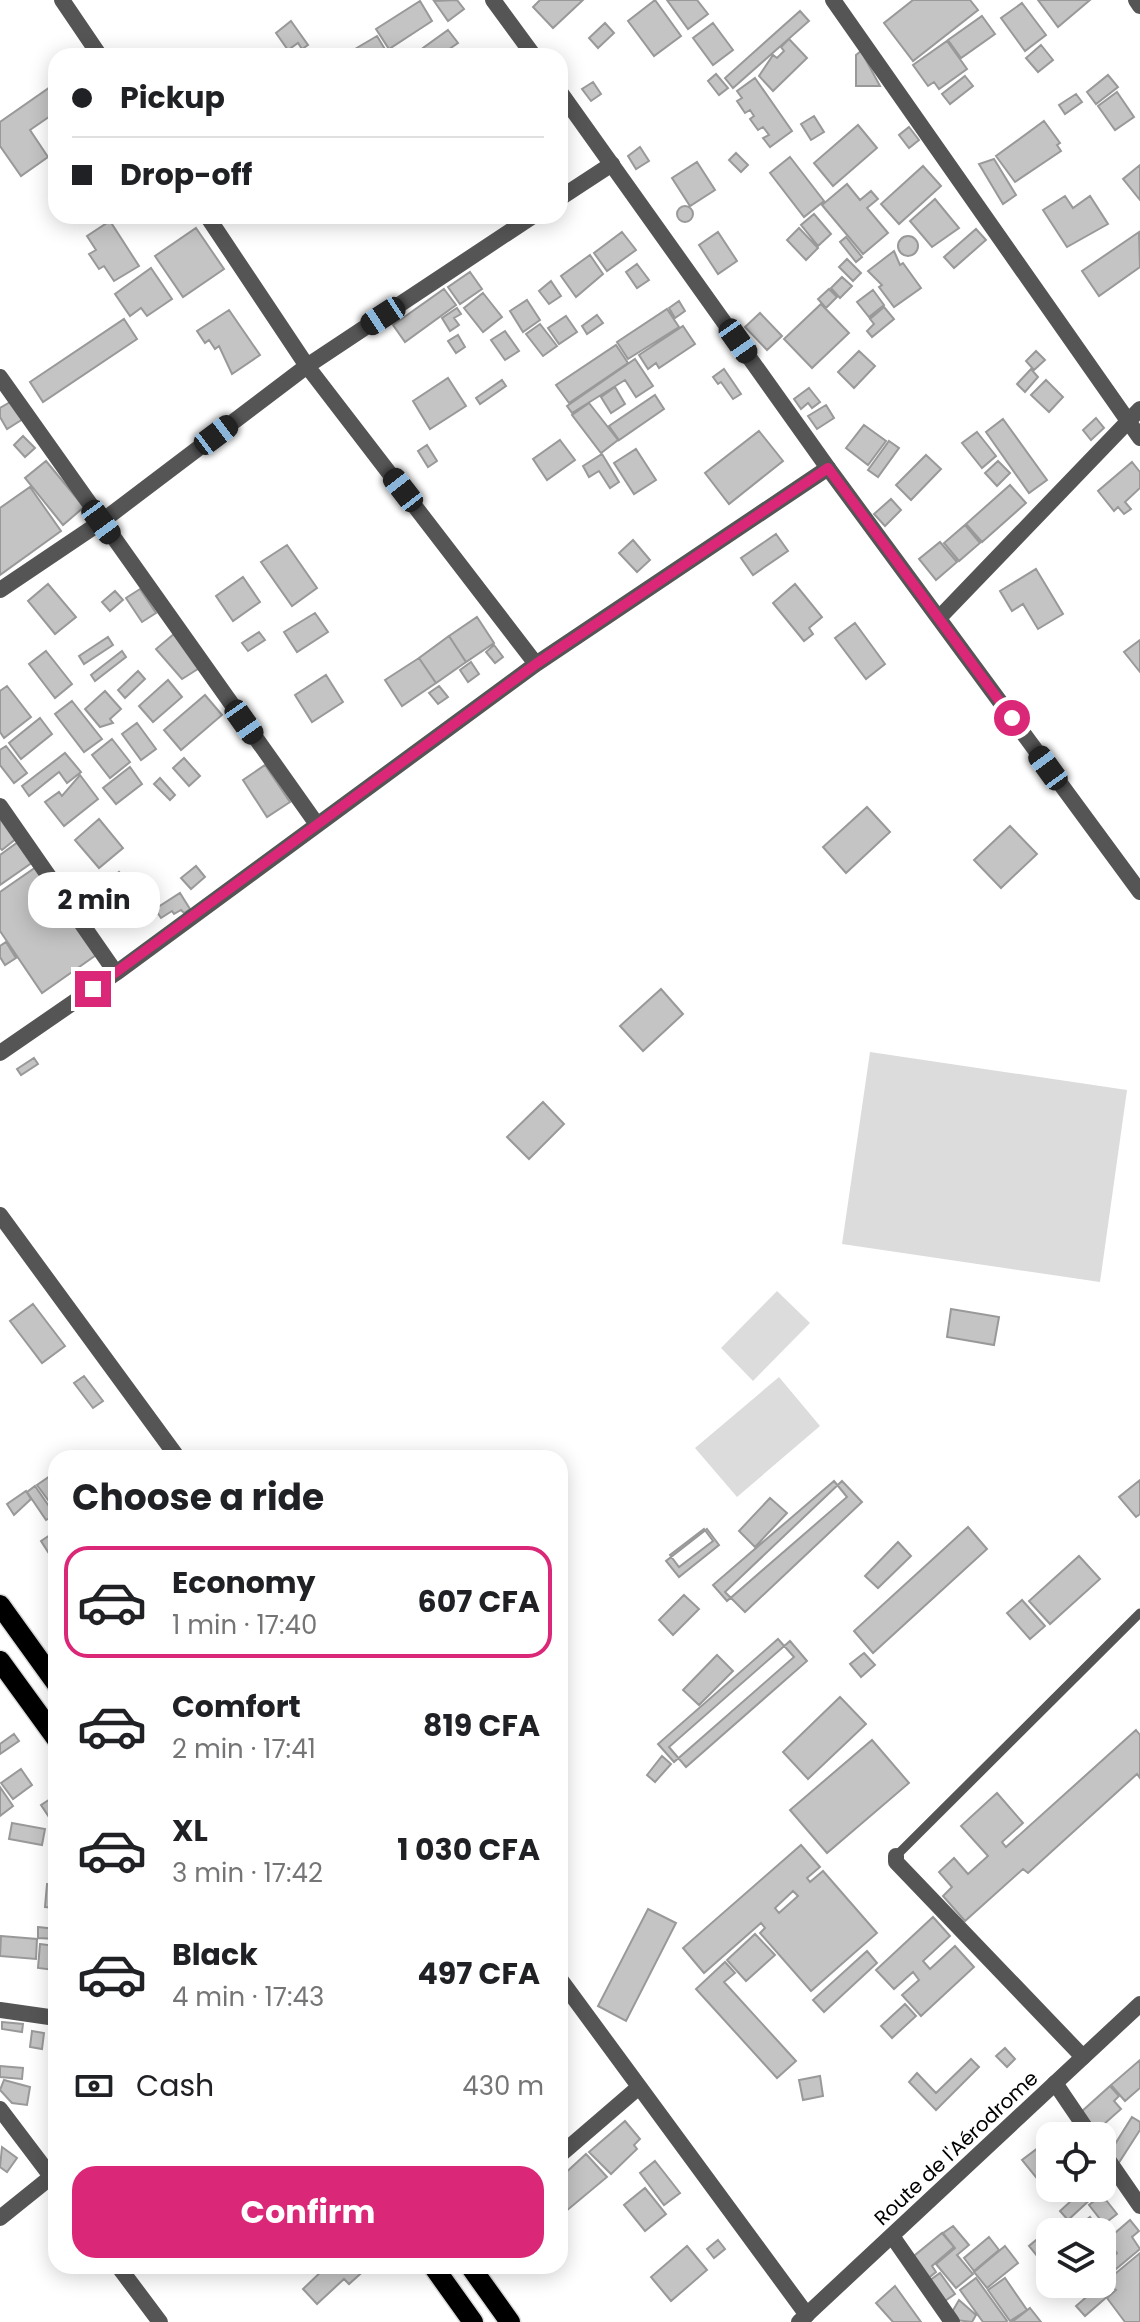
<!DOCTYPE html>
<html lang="en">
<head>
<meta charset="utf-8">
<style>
	body { margin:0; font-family:Poppins,sans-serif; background:#f6f6f6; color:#202124; height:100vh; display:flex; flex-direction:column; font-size:30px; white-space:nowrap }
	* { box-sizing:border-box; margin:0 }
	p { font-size:26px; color:#757577 }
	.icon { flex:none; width:44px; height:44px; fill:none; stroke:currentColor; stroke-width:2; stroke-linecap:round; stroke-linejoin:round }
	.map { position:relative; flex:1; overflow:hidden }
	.side { position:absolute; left:48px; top:1450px; width:520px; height:824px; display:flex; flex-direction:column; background:#fff; border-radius:24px; box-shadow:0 4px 20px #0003 }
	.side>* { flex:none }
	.guide { position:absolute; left:48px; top:48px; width:520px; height:176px; border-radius:24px; box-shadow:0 4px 20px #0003; display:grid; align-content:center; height:176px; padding:0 24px; background:#fff }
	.fabs { position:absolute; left:1036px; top:2122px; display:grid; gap:16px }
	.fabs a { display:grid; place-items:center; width:80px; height:80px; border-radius:16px; background:#fff; box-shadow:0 4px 20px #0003; font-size:40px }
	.end { position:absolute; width:36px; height:36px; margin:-18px; border:10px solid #db2777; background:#fff; box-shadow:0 0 0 4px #fff }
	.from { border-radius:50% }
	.bubble { position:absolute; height:56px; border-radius:24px; background:#fff; box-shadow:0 4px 20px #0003; font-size:26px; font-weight:700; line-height:56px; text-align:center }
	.car { position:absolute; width:24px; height:48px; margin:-24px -12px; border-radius:10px; box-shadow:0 0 6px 2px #0007; background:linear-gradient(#222 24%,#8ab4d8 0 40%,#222 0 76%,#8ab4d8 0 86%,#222 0) }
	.guide b { display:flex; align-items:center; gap:28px; height:76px; font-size:30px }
	.guide b+b { border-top:2px solid #e0e0e0 }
	.guide i { width:20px; height:20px; background:#202124 }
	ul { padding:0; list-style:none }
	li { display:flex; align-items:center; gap:24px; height:112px; margin:0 16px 12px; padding:0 8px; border:4px solid transparent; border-radius:24px }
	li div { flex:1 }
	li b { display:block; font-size:30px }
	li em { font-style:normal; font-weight:700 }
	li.active { border-color:#db2777 }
	li>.icon { width:72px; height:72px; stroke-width:1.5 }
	h2 { padding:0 24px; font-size:36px; line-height:96px }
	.pay { display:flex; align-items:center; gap:20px; height:88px; padding:0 24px; font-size:30px }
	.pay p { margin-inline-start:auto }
	.cta { display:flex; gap:16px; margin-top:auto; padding:16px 24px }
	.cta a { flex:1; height:92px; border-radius:24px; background:#db2777; color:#fff; font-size:32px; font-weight:700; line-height:92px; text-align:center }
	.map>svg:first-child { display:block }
</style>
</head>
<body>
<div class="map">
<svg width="1140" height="2322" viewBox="0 0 1140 2322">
	<rect width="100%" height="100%" fill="#fff"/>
	<path fill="#dcdcdc" d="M870,1052l257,38 -27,192 -258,-38z
		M777,1291l33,32 -57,58 -32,-33z
		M779,1377l41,49 -83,71 -42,-49z"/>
	<path fill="#c4c4c4" stroke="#999" stroke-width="2" fill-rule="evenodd" d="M457,0l7,9 -16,12 -14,-20z
		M540,0h43l-30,28 -20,-21z
		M655,0l26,36 -27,20 -26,-35z
		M667,0h30l11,14 -20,15z
		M913,0h57l8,10 -65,51 -29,-38z
		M1038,0h52l-32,27z
		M420,1l12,20 -43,28 -13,-20z
		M1022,3l24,32 -21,16 -24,-33z
		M800,11l9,10 -76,67 -8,-10z
		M982,16l13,18 -34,24 -13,-18z
		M291,21l17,24 -6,4 -4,-6 -10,7 -12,-17z
		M605,23l9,10 -16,15 -9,-10z
		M713,23l20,27 -20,15 -20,-27z
		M448,30l10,13 -19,13h-10l-6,-8z
		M377,36l12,20h-29l-5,-7z
		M789,39l18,19 -34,33 -14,-15 14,-21 4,3 7,-7 -3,-4z
		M947,41l20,28 -28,20 -5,-7 -6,4 -15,-21z
		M1041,45l12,15 -15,12 -12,-14z
		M861,51l19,35h-24v-31z
		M716,74l12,14 -9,7 -11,-14z
		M1108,75l10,12 -22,17 -9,-12z
		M965,76l8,10 -23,18 -8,-10z
		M755,78l37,53 -22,16 -7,-9 6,-3 -6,-8 -5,3 -8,-11 4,-3 -4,-6 -5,3 -8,-12 5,-3 -5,-7z
		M593,82l8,12 -10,7 -9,-12z
		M56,83v29l-26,18 18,27 -27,19 -21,-30v-24z
		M1117,92l17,25 -19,13 -17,-24z
		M1076,94l6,8 -17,12 -6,-9z
		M814,116l10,16 -13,8 -10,-16z
		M1044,121l16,22 -3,2 4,6 -46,31 -19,-26z
		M858,125l19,23 -44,38 -19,-23z
		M909,127l10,13 -10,8 -10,-13z
		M640,147l9,14 -13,8 -8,-13z
		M736,153l12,12 -7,7 -12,-12z
		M790,157l34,44 -20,16 -34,-44z
		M994,159l22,36 -13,9 -24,-40z
		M697,162l18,28 -25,16 -18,-28z
		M1140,165v35l-17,-21z
		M923,166l18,20 -42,38 -18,-20z
		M847,184l13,16 11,-9 7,8 -11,9 21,25 -25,21 -41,-49z
		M1065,196l8,12 17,-12 18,28 -41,23 -24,-37z
		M935,199l24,29 -27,19 -22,-26z
		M677 214a8 8 0 1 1 16 0a8 8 0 1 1-16 0Z
		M814,214l17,20 -13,12 -17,-21z
		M110,221l29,45 -25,15 -10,-15 -5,3 -10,-15 7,-4 -9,-14z
		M196,228l28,41 -41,28 -28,-41z
		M799,228l19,20 -12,12 -19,-20z
		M976,229l10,11 -32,28 -10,-11z
		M622,232l14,18 -29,21 -13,-18z
		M718,232l19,29 -19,13 -19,-29z
		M1139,232l1,35 -41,29 -17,-25z
		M898 246a10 10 0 1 1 20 0a10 10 0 1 1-20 0Z
		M846,237l16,20 -6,5 -16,-20z
		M894,251l6,14 3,-2 18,25 -27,19 -15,-20 3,-2 -14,-14z
		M590,255l13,19 -27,23 -15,-21z
		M847,259l14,14 -8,8 -14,-14z
		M637,264l12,16 -12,8 -11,-16z
		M151,268l21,31 -25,17 -6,-8 -11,8 -15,-22z
		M470,272l12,17 -22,15 -12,-17z
		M842,277l10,9 -12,12 -9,-10z
		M551,281l10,15 -12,8 -10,-13z
		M444,289l12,16 -51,37 -12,-17z
		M829,289l8,8 -11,11 -8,-9z
		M873,290l11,15 -15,12 -12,-15z
		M483,293l19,24 -19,15 -19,-24z
		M527,300l13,20 -17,12 -13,-21z
		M679,301l6,10 -10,7 -6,-10z
		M821,304l28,29 -37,35 -28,-29z
		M884,307l10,12 -22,18 -5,-6 7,-7 -4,-5z
		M457,308l4,6 -7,4 5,7 -9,6 -8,-13z
		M667,309l12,18 -51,32 -11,-17z
		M229,310l31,45 -28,19 -13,-28 -4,3 -6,-9 -4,3 -8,-12z
		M760,313l22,23 -15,14 -22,-23z
		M597,315l6,8 -16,11 -5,-8z
		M566,316l11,16 -18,12 -11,-16z
		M124,319l13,20 -94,63 -13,-20z
		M540,324l17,22 -14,10 -17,-22z
		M683,326l12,18 -36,24 -3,-5 -8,6 -9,-14z
		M505,331l14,20 -14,9 -14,-20z
		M458,335l7,12 -9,6 -8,-12z
		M616,345l12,18 -59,40 -13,-18z
		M859,351l16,15 -21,22 -16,-16z
		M1036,351l9,9 -11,10 -8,-9z
		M635,359l18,27 -17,11 -11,-17 -53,33 -5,-7z
		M724,369l17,25 -8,5 -12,-17 -3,2 -5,-7z
		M1031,369l7,8 -13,15 -8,-8z
		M448,378l18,28 -36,23 -17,-28z
		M502,380l4,6 -26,18 -4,-6z
		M1046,380l17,17 -14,15 -18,-17z
		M615,387l10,17 -14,9 -10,-16z
		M809,388l11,14 -8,6 -4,-5 -7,6 -7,-10z
		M655,395l9,14 -45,31 -10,-14z
		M12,401l11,18 -16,10 -7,-12v-9z
		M589,403l29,37 -17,13 -29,-38z
		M826,405l8,13 -17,11 -9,-13z
		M1096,418l8,10 -13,12 -8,-10z
		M1003,419l44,61 -18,13 -43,-61z
		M864,425l22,16 -18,24 -22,-17z
		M759,431l24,30 -54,43 -24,-31z
		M977,432l19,24 -14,12 -20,-25z
		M23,436l12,12 -10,9 -11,-12z
		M560,440l15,20 -28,20 -14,-21z
		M889,441l10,7 -21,29 -10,-7z
		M427,445l10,16 -9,6 -10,-16z
		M636,449l20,31 -22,14 -20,-31z
		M602,454l17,28 -9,6 -11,-17 -10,6 -6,-11z
		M926,455l15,14 -30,31 -15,-15z
		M46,461l38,46 -21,18 -38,-47z
		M998,461l12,12 -13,13 -12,-13z
		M1132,462l8,10v16l-15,14 6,7 -7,5 -6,-7 -4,4 -16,-20z
		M1010,485l16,18 -44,39 -16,-18z
		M30,487l31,44 -61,44v-67z
		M891,499l10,11 -16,16 -11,-12z
		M965,525l15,18 -21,18 -15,-18z
		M776,534l12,17 -35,24 -12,-17z
		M633,540l17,20 -13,12 -18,-19z
		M940,542l17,20 -21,18 -17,-21z
		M287,545l30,43 -25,18 -31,-44z
		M1036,569l27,45 -25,15 -15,-25 -11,7 -12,-20z
		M243,577l17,25 -27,19 -17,-25z
		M48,584l28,33 -21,17 -27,-33z
		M795,584l27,33 -13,11 4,6 -9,7 -31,-38z
		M140,589l16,24 -14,9 -16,-24z
		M115,591l8,9 -13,11 -8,-9z
		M315,613l13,19 -31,20 -13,-20z
		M477,617l17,26 -28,19 -17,-26z
		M855,623l30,41 -19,15 -31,-41z
		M259,632l6,8 -17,11 -6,-8z
		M174,634l27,33 -19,12 -26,-30z
		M449,636l17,26 -30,21 -17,-25z
		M108,637l5,8 -29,19 -5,-8z
		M1140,640v32l-16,-20z
		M494,645l9,12 -8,6 -9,-11z
		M46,651l26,33 -17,14 -26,-34z
		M122,651l4,6 -31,24 -4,-6z
		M419,658l17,25 -34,23 -17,-26z
		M471,662l8,12 -11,8 -8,-12z
		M138,671l7,8 -20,19 -7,-8z
		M326,675l17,27 -31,20 -17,-27z
		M168,680l14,17 -29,25 -14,-16z
		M7,686l24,31 -27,21 -4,-6v-41z
		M439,686l9,11 -10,7 -9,-11z
		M105,691l16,18 -11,10 3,4 -13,4 -15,-18z
		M205,695l17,20 -41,35 -17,-20z
		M72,701l30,38 -18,13 -29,-38z
		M40,718l12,16 -31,25 -12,-16z
		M137,723l19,26 -15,11 -19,-26z
		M112,739l18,23 -20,16 -18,-23z
		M6,746l21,27 -13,10 -14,-18v-15z
		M65,753l16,19 -14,11 -8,-11 -30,24 -7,-10z
		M184,758l16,18 -11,10 -16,-18z
		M265,765l25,37 -23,15 -24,-37z
		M130,767l12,17 -26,20 -13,-16z
		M80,775l18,24 -34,27 -19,-24 14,-10 3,4z
		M160,778l15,17 -5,5 -16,-16z
		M867,807l23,25 -44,41 -23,-26z
		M0,815l17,23 -15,12 -2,-2z
		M99,819l24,29 -24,20 -24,-28z
		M1010,826l27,28 -36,34 -27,-28z
		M18,842l15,20 -33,23v-30z
		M39,865l60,88 -57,40 -42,-62v-39z
		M196,866l9,11 -14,12 -10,-11z
		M119,872l13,16 -23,20 -13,-17z
		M180,893l10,16 -6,4 -3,-3 -7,4 -2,-3 -11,7 -6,-9z
		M6,942l10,16 -11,7 -5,-8v-11z
		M661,989l22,25 -40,37 -23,-25z
		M34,1058l4,6 -17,11 -4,-6z
		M543,1102l21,22 -35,35 -22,-22z
		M33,1304l32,42 -23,17 -32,-42z
		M951,1309l48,8 -5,28 -47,-8z
		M84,1376l19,25 -10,7 -19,-25z
		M56,1472v28l-5,4 -14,-19z
		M1140,1480v34l-4,3 -17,-20z
		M834,1481l13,16 -120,104 -14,-16z
		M842,1481l20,21 -117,110 -20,-20z
		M35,1486l20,29 -9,5 -19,-28z
		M26,1491l5,8 -17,16 -7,-11z
		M770,1498l17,15 -32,34 -16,-16z
		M968,1527l19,22 -114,104 -19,-22z
		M704,1529l9,12 -34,26 -9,-12z
		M707,1529l12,16 -40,32 -13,-16z
		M56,1531v20l-6,4 -9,-14z
		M898,1542l13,14 -33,32 -13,-12z
		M1079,1556l21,23 -50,45 -21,-23z
		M684,1595l15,14 -26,26 -14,-15z
		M1022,1600l23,26 -15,13 -23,-26z
		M778,1639l16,18 -120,105 -16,-18z
		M790,1641l17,20 -121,106 -17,-20z
		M864,1653l11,12 -14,12 -11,-13z
		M717,1655l16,16 -34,34 -16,-15z
		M840,1697l26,27 -58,55 -25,-27z
		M1136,1730l4,5v43l-3,-4 -109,99 -5,-4 -58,52 -22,-25 9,-9 -13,-15 15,-14 14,16 20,-18 -27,-30 36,-33 26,30 -21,19 4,5z
		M14,1734l5,7 -19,13v-10z
		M872,1740l37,43 -82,70 -37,-43z
		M662,1756l9,8 -16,18 -8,-7z
		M21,1769l11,16 -19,14 -12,-16z
		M0,1787l13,19 -13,10z
		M55,1796l1,1 -1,29 -14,-21z
		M12,1823l33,6 -3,16 -33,-6z
		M801,1845l19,22 -13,11 3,4 13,-11 54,62 -66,58 -51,-58 5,-5 -4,-5 -57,50 -21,-25zM793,1891l5,5 -19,17 -4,-5z
		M47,1884l9,1v23l-11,-1z
		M648,1909l28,14 -50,98 -28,-15z
		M933,1917l17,19 -27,25 7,8 25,-23 19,21 -53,49 -19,-21 17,-15 -6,-8 -19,17 -18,-19z
		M38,1927l18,2v10l-18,-1z
		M755,1934l20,21 -29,26 -19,-21z
		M1,1936l36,3 -1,20 -36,-3z
		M40,1944l16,2 -2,24 -16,-2z
		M867,1951l10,12 -53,49 -11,-12z
		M725,1962l10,11 -11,9 72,79 -19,17 -81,-89z
		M905,2004l11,12 -24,22 -11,-12z
		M2,2022l21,2 -1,8 -20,-3z
		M32,2031l12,2 -2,16 -12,-2z
		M1005,2048l10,11 -8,8 -11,-11z
		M971,2059l8,8 -43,43 -27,-28 8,-9 19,20z
		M1140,2060v28l-15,13 -14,-16z
		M0,2066l23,2 -1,11 -22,-2z
		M820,2076l3,20 -20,4 -4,-20z
		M4,2080l26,7 -3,18 -15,-2 -12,-13z
		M1110,2086l9,10 -5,5 7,8 -27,24 -14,-20z
		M1132,2117l8,5v8l-22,34 -11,-7z
		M625,2121l15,18 -6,6 3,4 -26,25 -22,-22z
		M1042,2145l8,10v33h16l-13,10 -31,-38z
		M2,2147l15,11 -10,14 -7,-5z
		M586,2154l21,23 -42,35 -5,-5v-29z
		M655,2161l25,32 -16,12 -24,-32z
		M645,2188l21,26 -21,17 -21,-26z
		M1085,2188l9,8 -26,24 -8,-9z
		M1102,2195l15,19 -13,10 -15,-19z
		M1090,2217l11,15h-28l-1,-1z
		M1130,2220l9,11 -7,6 8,12 -24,20 -7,-9 8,-7 -10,-13z
		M1059,2221l9,11h-18v23l-8,7 -13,-16z
		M953,2226l16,19 -12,10 16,19 -17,14 -20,-24 19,-16 -12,-15z
		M942,2233l12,14 -22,19 4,6 -10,8 -17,-20z
		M1102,2234l13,18 -13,9z
		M989,2237l10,13 -25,21 -10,-13z
		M718,2240l7,9 -11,9 -7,-9z
		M687,2246l20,24 -36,31 -20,-24z
		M1005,2246l13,17 -31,25 -13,-16z
		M1140,2253v69h-15l-18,-24 9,-8 -12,-7z
		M327,2266h41v1l-19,17 -5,-5 -27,25 -14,-15z
		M940,2273l15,21 -16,11 -17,-19z
		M976,2278l31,43 -2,1h-22l-23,-32z
		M1005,2278l22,32 -17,11 -22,-31z
		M895,2286l26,36h-28l-17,-19z
		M1099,2286l9,10 -23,20 -9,-10z
		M959,2300l17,15 -4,7 -24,-3z
		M1030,2308l11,14h-29z"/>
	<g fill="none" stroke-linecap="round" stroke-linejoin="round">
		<g stroke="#dbdbdb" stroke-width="23">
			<path id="primary" d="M0,1605l56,78
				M0,1661l56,77
				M433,2266l40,56
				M470,2266l40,56"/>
		</g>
		<path stroke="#555" stroke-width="9" d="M896,1856l244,-243"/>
		<path stroke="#555" stroke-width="16" d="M62,0l38,56
			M833,0l307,438
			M1136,0l4,6
			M560,198l52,-34
			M207,216l100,150 229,298
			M0,377l316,446
			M0,590l101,-68 206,-156 226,-150
			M939,618l201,-209
			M0,806l116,167
			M0,1053l116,-80 420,-309 292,-196
			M0,1215l178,243
			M896,1856v6l187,195
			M560,1979l247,336
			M0,2010l56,8
			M1055,2083l36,53
			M1102,2151l38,55
			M560,2155l79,-68
			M0,2218l51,-41
			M892,2236l60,86"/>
		<path stroke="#555" stroke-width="16" d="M493,0l41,56
			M560,92l268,376 312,424
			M0,2109l56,74
			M118,2266l42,56
			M799,2322l341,-318"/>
		<use href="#primary" stroke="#000" stroke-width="20"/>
	</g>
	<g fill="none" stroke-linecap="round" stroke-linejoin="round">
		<path stroke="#db2777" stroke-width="10" d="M93,989l443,-325 292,-196 184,250"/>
	</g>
	<g text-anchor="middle" stroke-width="6" stroke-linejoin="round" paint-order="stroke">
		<g font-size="20" fill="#000" stroke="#fff">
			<text transform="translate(956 2148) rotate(-43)" y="7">Route de l'Aérodrome</text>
		</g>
	</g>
</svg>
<div class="fabs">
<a><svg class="icon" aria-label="locate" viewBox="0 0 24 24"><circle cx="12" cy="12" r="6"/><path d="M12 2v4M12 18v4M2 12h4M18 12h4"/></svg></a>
<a><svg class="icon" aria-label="layers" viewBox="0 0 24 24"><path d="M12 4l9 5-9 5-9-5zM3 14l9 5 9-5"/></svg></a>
</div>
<i class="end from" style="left:1012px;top:718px"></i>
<i class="end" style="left:93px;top:989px"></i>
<div class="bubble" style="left:28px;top:872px;width:132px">2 min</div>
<i class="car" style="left:383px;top:316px;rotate:237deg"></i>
<i class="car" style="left:738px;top:341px;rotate:145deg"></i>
<i class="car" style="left:216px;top:435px;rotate:53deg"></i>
<i class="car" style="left:403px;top:490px;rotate:322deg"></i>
<i class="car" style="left:101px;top:522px;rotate:144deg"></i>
<i class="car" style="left:244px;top:722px;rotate:145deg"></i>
<i class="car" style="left:1048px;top:768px;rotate:324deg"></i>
<div class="guide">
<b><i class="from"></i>Pickup</b>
<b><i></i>Drop-off</b>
</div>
<section class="side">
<h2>Choose a ride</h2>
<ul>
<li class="active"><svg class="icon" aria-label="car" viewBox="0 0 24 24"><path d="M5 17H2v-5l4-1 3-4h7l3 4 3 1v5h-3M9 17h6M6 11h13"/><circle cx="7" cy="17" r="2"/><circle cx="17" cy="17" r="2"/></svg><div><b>Economy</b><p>1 min · 17:40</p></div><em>607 CFA</em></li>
<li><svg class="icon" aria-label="car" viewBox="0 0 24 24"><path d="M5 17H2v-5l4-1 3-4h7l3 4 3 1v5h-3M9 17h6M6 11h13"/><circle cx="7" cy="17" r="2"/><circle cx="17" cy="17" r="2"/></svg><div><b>Comfort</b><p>2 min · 17:41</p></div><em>819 CFA</em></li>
<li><svg class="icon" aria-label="car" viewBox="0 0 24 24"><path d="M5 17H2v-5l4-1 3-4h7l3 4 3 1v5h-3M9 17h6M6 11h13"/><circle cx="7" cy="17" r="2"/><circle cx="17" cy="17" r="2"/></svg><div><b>XL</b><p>3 min · 17:42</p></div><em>1 030 CFA</em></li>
<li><svg class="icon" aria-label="car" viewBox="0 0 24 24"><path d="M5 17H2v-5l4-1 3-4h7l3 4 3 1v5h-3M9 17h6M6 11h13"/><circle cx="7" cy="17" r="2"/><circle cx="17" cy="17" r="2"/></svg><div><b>Black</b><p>4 min · 17:43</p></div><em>497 CFA</em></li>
</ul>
<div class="pay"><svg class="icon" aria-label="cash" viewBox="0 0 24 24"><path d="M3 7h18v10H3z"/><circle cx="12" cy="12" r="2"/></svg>Cash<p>430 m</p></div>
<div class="cta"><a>Confirm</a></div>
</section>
</div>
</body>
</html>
